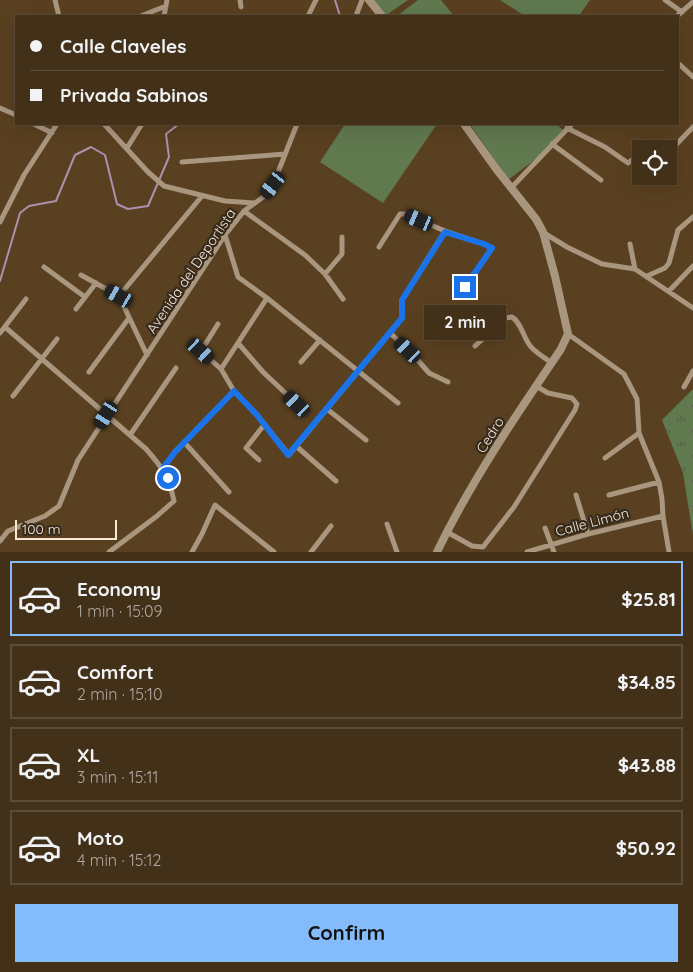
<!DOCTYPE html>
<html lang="en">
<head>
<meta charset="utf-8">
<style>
	body { margin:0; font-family:Quicksand,sans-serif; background:#4a3821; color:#f1f3f6; height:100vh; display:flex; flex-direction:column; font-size:19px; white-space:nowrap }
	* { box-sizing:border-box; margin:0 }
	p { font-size:16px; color:#afa9a2 }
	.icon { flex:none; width:28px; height:28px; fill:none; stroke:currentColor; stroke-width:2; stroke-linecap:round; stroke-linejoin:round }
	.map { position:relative; height:552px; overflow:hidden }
	.details { display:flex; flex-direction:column; background:#433018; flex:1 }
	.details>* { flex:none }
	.guide { position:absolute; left:15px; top:15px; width:664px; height:110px; border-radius:0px; box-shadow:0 5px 20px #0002,0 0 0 1px #5b4b37; display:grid; align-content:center; height:110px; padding:0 15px; background:#433018 }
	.controls { position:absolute; left:632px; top:140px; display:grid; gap:10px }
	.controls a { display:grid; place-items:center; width:45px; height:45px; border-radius:0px; background:#433018; box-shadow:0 5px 20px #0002,0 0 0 1px #5b4b37; font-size:25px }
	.scale { position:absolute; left:15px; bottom:12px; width:102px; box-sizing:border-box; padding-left:5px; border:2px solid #f7e8d6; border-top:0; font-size:14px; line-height:18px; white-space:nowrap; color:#f7e8d6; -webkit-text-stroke:4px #352a1c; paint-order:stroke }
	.end { position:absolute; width:22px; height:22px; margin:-11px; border:6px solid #1a73e8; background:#fff; box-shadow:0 0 0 2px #fff }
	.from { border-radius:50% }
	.bubble { position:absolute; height:35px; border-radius:0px; background:#433018; box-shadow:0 5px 20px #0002,0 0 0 1px #5b4b37; font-size:16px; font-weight:700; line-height:35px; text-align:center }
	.car { position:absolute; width:15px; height:30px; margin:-15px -8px; border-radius:6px; box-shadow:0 0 4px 1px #0007; background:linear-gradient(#222 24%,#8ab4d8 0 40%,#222 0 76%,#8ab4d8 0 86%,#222 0) }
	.guide b { display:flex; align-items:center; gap:18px; height:48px; font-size:19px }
	.guide b+b { border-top:1px solid #5b4b37 }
	.guide i { width:12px; height:12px; background:#f1f3f6 }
	ul { padding:9px 0 0; list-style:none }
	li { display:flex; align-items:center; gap:15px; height:75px; margin:0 10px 8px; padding:0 5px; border:2px solid #5b4b37; border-radius:0px }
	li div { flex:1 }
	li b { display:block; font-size:19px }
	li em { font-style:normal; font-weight:700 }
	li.on { border-color:#84bcfb }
	li>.icon { width:45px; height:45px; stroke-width:1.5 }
	.button { display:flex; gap:10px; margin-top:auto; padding:10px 15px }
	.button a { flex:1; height:58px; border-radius:0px; background:#84bcfb; color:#111; font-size:20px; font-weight:700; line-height:58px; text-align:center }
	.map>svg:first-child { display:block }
</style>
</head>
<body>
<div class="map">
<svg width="693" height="552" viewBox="0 0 693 552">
	<defs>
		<pattern id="grass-tufts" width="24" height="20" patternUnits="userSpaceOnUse" patternTransform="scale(1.25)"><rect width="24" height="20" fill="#61794f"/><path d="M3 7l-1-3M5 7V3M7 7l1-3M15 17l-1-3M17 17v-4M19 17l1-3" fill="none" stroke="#566048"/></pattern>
	</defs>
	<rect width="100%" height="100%" fill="#594020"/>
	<path fill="url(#grass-tufts)" d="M693,389v146l-10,-62 -21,-53z"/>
	<path fill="#61794f" d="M372,0h36l-23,16z
		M418,0h23l13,16h-57z
		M500,0h90l-11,16h-54z
		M345,124h92l-54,79 -63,-41z
		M470,124h86l7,6 -26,28 -29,22z"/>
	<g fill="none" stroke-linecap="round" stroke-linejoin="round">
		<path stroke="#ac90b0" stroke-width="2" d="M335,0l5,16
			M0,281l20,-68 9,-7 27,-5 19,-46 16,-8 14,8 12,49 11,5 20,-3 21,-49 -3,-23 13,-10h4"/>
		<path stroke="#a9967f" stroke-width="5" d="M55,0l4,16
			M240,0l1,7
			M665,0l17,12
			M141,16l25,-10
			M164,16l3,-16
			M308,16l8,-16
			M356,16l6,-16
			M677,16l16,-14
			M678,63l15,14
			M0,108l16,7
			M34,124l18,9
			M104,124l44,48 16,14 61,15 29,2
			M567,128l38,19 23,16 12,-9
			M552,144l49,36
			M127,148l15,-24
			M672,149l21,-22
			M182,162l103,-8
			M511,188l61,-64
			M244,211l61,44 20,19 18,25
			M0,222l24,-47 33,-51
			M544,233l23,14 35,17 33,5 58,39
			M225,235l13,42 29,21 131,105
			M630,244l5,25
			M379,247l21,-33h5l40,17 39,13 8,4 -27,39
			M44,267l41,30
			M325,274l17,-20v-17
			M81,275l38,21 28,59
			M647,276l18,-8 4,-5 9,-33 15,-13
			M669,291l24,-25
			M119,296l83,-100
			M76,309l20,-26
			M218,324l-17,27 20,18 13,22 23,24 32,40 113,-137v-18l43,-69
			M5,327l141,122c16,18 23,28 28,52l-17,15 -48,36
			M0,333l26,-34
			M390,333l19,17 20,23 19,9
			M568,334l56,40 13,25 2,34 20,49 3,17 1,17 6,36
			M238,343l25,29 34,32
			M475,346l31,-28 6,-1c10,6 11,22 20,31 6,6 13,10 20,15
			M301,362l19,-22
			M221,369l46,-71
			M89,372l40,-54
			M684,387l9,-16
			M13,396l44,-57
			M327,409l39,31
			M130,435l46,-67
			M184,442l45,50
			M296,446l40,35
			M605,458l34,-25
			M259,460l-13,-12 18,-23
			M163,468l12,-16 59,-61
			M576,495l12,39
			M609,495l50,-13
			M387,524l10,28
			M545,528l9,24
			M447,532l25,14 11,1 31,-40 61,-97 2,-6 -5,-6 -24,-5 -12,-7
			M0,541l8,-10 37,-15 14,-10 19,-46 147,-225 19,-24 22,-16 7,-10 24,-61
			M192,552l10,-18 13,-29 59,47
			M311,552l20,-26
			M527,552l61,-18 75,-18"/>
		<path stroke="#a9967f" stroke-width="8" d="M369,0l13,16
			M437,552c34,-71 80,-138 124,-203l7,-15 -13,-58 -12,-44 -7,-13 -39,-49 -33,-46"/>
	</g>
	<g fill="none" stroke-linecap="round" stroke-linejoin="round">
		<path stroke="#1a73e8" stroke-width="6" d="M168,478l-5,-10 12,-16 59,-61 23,24 31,40 114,-137v-18l43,-68 39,12 8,4 -27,39"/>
	</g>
	<g text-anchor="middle" stroke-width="4.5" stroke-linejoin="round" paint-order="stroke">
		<g font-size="14" fill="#f7e8d6" stroke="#352a1c">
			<text transform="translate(191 271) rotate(-56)" y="5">Avenida del Deportista</text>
			<text transform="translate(490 435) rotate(-58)" y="5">Cedro</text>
			<text transform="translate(592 522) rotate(-15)" y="5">Calle Limón</text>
		</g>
	</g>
</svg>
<div class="controls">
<a><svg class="icon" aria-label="locate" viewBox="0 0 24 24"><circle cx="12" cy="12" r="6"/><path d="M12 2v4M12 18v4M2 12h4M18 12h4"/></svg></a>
</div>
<div class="scale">100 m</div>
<i class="end from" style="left:168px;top:478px"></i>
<i class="end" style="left:465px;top:287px"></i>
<div class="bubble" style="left:424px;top:305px;width:82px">2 min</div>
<i class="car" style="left:273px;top:185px;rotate:217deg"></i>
<i class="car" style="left:419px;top:220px;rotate:293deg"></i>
<i class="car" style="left:119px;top:296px;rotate:300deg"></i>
<i class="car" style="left:408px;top:350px;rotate:313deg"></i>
<i class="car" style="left:201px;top:351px;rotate:132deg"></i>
<i class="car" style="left:297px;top:404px;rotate:313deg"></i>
<i class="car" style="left:106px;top:415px;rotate:212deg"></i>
<div class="guide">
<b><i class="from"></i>Calle Claveles</b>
<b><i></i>Privada Sabinos</b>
</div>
</div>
<section class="details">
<ul>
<li class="on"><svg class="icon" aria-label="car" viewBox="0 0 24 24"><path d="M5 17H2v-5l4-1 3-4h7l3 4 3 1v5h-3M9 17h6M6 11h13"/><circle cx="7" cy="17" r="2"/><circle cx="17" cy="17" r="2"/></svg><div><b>Economy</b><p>1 min · 15:09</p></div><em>$25.81</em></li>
<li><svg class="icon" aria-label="car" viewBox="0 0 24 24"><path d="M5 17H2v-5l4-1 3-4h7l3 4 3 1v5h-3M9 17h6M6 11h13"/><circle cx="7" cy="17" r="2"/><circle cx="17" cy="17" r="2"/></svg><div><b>Comfort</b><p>2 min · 15:10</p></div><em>$34.85</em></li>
<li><svg class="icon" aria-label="car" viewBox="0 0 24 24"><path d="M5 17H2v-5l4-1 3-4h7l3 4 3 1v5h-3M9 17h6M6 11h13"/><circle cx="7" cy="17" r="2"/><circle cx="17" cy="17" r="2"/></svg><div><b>XL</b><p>3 min · 15:11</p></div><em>$43.88</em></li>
<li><svg class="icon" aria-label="car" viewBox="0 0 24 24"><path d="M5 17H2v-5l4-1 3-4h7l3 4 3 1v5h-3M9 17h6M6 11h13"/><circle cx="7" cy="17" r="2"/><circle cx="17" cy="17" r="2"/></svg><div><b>Moto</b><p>4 min · 15:12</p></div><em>$50.92</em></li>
</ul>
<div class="button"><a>Confirm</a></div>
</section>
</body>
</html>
